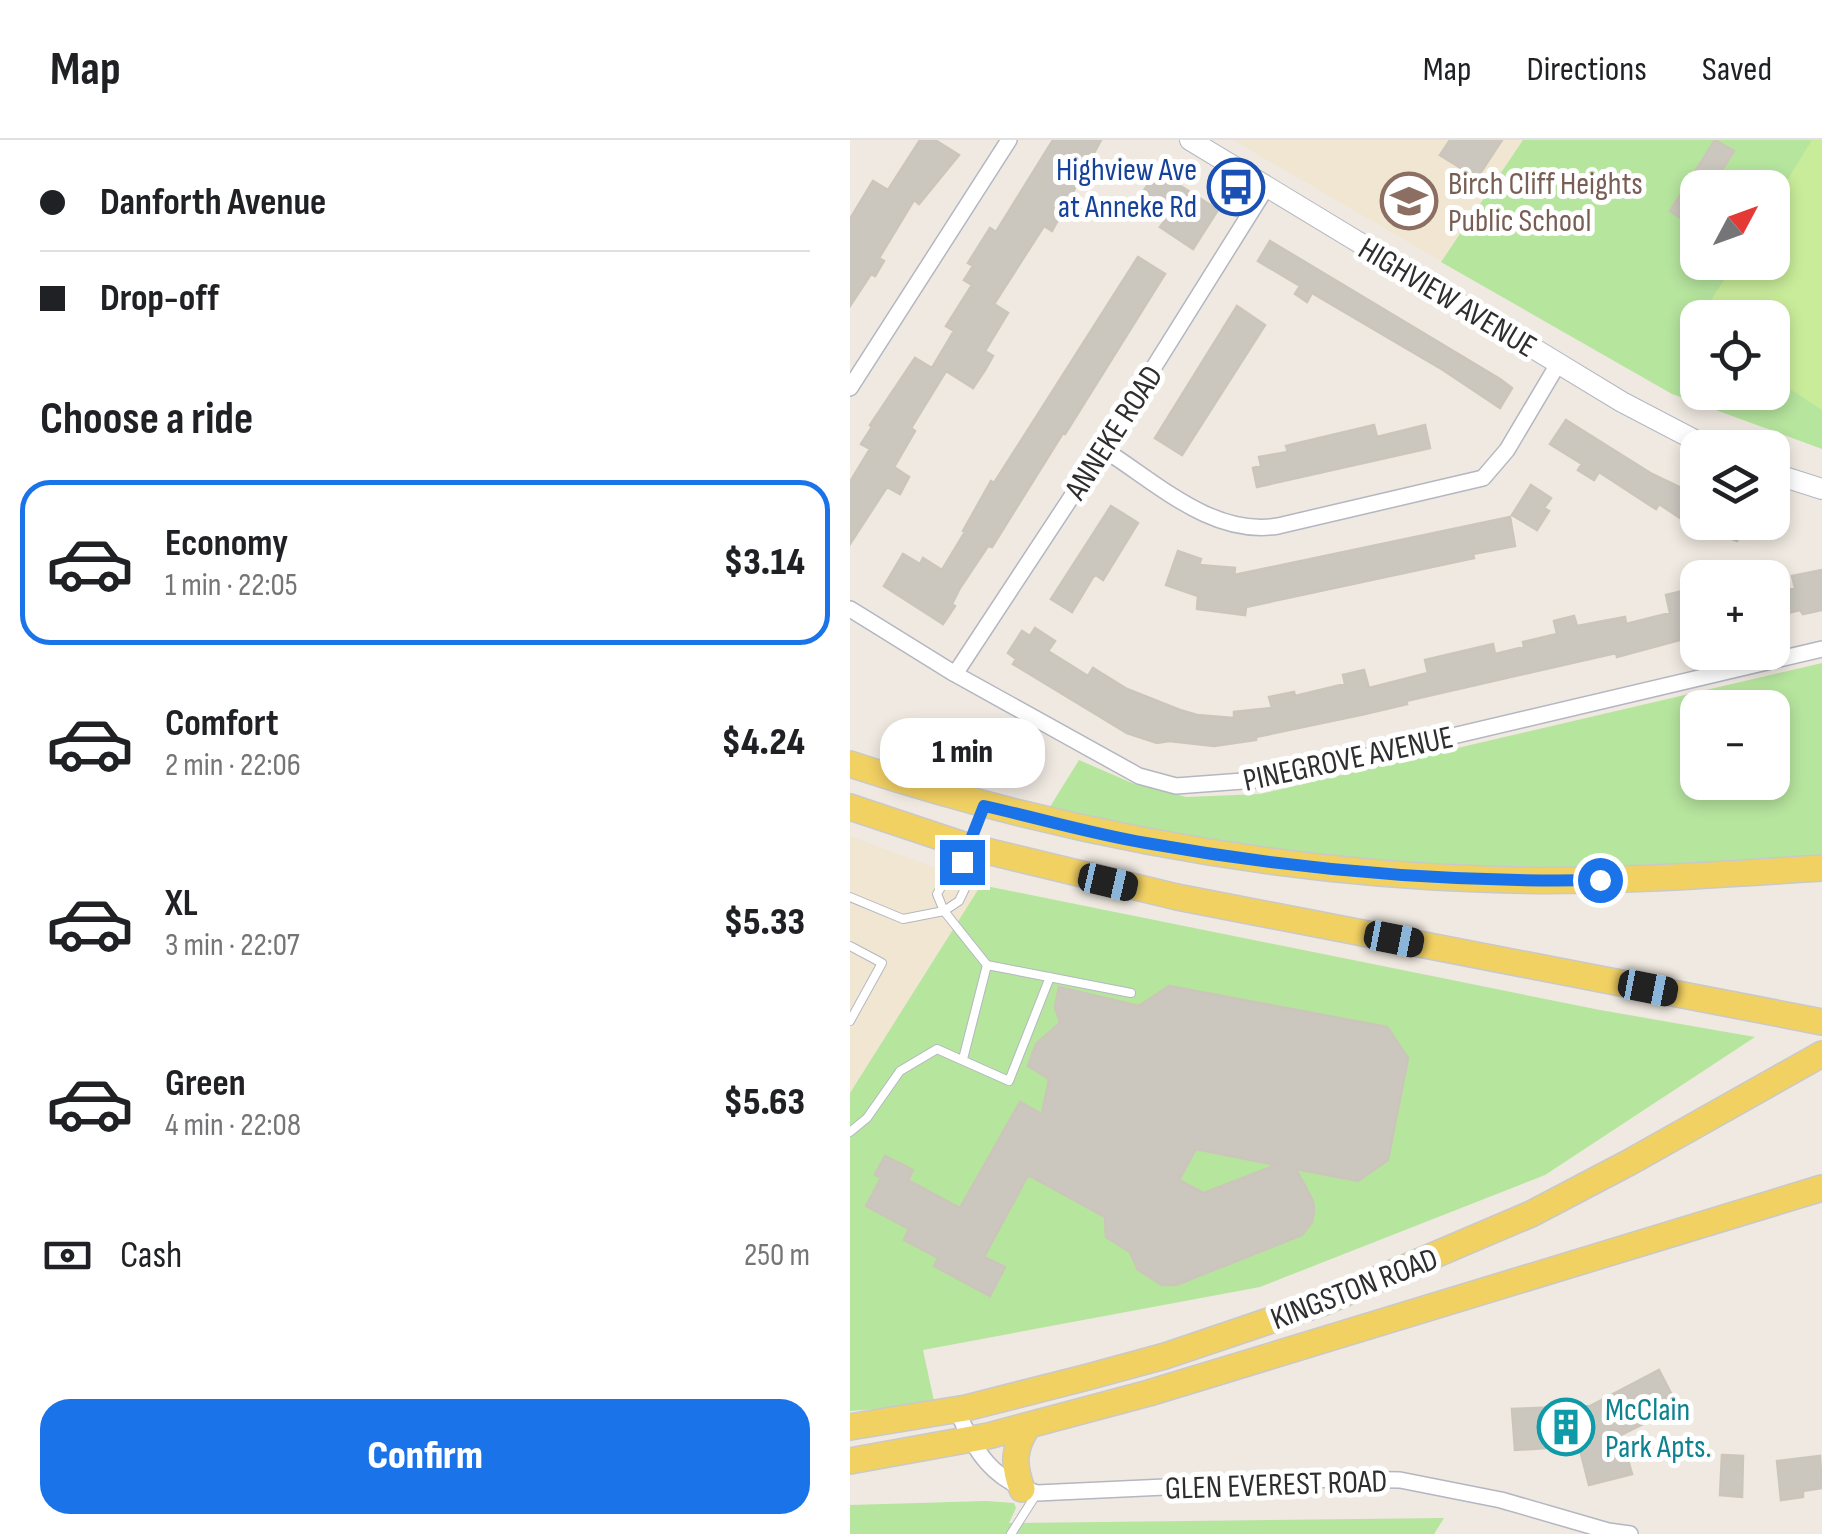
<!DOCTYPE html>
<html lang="en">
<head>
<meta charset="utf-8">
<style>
	body { margin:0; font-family:"Sofia Sans Condensed",sans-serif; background:#f2f2f2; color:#202124; height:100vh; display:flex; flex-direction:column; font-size:38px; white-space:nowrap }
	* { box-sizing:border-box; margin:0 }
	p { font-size:32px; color:#757577 }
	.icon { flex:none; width:55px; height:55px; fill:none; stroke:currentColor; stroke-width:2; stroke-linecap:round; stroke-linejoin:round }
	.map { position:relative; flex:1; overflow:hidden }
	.details { display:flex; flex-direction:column; background:#fff; width:850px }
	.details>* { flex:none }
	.hud { display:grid; align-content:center; height:220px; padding:0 40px; background:#fff }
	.needle { width:65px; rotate:49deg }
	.controls { position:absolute; left:830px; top:30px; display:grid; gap:20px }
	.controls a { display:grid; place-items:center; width:110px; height:110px; border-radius:20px; background:#fff; box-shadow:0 5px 15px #0003; font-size:50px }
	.end { position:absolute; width:45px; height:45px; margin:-22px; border:12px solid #1a73e8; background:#fff; box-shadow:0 0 0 5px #fff }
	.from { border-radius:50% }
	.bubble { position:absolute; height:70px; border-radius:30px; background:#fff; box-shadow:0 5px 15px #0003; font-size:32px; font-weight:800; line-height:70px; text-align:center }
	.car { position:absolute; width:30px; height:60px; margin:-30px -15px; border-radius:12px; box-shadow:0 0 8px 2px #0007; background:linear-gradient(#222 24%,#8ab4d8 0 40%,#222 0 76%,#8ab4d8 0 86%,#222 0) }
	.hud b { display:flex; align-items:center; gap:35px; height:95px; font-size:38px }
	.hud b+b { border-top:2px solid #e0e0e0 }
	.hud i { width:25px; height:25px; background:#202124 }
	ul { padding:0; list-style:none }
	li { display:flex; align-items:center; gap:30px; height:165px; margin:0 20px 15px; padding:0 20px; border:5px solid transparent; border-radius:30px }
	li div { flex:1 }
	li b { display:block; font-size:38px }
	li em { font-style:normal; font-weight:800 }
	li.active { border-color:#1a73e8 }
	li>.icon { width:90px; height:90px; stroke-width:1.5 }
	h2 { padding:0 40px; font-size:45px; line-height:120px }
	.pay { display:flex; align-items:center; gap:25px; height:110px; padding:0 40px; font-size:38px }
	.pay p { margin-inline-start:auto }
	.cta { display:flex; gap:20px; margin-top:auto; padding:20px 40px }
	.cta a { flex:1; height:115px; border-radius:30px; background:#1a73e8; color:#fff; font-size:40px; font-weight:800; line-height:115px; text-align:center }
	header { display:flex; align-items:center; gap:60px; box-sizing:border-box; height:140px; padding:0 50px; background:#fff; border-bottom:2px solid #e0e0e0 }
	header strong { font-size:48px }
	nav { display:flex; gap:55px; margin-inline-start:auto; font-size:35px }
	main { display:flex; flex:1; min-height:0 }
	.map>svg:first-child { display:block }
</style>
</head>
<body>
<header>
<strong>Map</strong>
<nav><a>Map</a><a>Directions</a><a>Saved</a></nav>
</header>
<main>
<section class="details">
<div class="hud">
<b><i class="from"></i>Danforth Avenue</b>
<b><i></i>Drop-off</b>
</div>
<h2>Choose a ride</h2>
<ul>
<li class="active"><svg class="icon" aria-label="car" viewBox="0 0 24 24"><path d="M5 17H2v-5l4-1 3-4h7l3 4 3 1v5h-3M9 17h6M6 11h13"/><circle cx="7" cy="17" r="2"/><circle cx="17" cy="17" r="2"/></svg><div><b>Economy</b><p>1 min · 22:05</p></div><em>$3.14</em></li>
<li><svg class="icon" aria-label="car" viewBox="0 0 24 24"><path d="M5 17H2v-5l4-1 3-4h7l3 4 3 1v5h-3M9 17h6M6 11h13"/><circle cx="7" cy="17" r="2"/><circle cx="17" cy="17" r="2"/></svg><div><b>Comfort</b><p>2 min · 22:06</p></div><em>$4.24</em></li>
<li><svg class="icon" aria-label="car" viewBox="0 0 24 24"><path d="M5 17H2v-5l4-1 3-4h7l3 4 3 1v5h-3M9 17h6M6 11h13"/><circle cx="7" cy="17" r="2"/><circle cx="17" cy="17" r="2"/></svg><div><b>XL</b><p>3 min · 22:07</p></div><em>$5.33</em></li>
<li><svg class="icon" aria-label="car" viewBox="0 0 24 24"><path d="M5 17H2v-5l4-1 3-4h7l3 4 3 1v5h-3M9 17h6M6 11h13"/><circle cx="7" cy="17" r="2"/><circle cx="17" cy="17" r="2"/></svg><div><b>Green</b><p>4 min · 22:08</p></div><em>$5.63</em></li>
</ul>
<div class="pay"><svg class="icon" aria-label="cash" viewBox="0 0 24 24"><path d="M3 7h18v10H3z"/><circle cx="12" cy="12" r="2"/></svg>Cash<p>250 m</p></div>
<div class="cta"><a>Confirm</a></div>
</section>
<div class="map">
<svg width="972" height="1394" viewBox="0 0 972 1394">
	<rect width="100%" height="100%" fill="#efe9e1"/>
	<path fill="#f0e6d1" d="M383,0h290l-82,121z
		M0,696l131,49 -131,208z"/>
	<path fill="#b6e59e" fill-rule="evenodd" d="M673,0h299v309l-150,-55 -231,-132zM848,48h74v74h-74zM848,178h74v74h-74z
		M972,523v193c-147,8 -295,18 -442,7 -112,-9 -222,-29 -332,-53l31,-50 53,23 54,14 74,-3zM848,568h74v74h-74z
		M131,745l619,125 155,27 -210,138 -285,112 -337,63 11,51 -31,6 -53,4v-318z
		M136,1361l28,2 2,5 -7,15 435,-5 -10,16h-584v-29z"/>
	<path fill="#c9ec9a" d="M962,0h10v270l-49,-32 -1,-60h-69l-1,-4 33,-51 37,-1 1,-59z"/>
	<path fill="#cbc7bf" stroke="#cbc5ba" stroke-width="2.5" fill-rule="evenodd" d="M70,0h15l24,15 -40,49 -5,-4 -35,58 5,3 -9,15 -4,-2 -21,32v-87l23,-38 15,9z
		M203,0h48l-49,91 -8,-5 -50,78 14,9 -23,38 8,5 -8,14 -12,18 -27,-17 -35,57 4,3 -21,36 15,10 -9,17 -13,-7 -37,57v-62l20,-33 -9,-5 11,-17 -2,-2 45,-67 17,10 22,-37 -8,-5 26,-41 -8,-5 9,-14 -5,-3 22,-35 6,4z
		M600,0h52l-25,38 -37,-23z
		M865,0l19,11 -17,27 18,10h-37v21l-9,14 -19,-12z
		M307,31l61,39 -25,39 -33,-22 8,-10 -29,-19z
		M420,101l230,138 12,9 -12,20 -57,-38 -131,-77 -5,9 -12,-8 5,-8 -42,-25z
		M288,117l27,17 -100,160 -2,-1 -71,114 -4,-1 -28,42 -8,16 3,2 -12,18 -59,-38 19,-32 17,10 3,-6 19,12 23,-38 -2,-1 28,-50 3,2z
		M387,166l28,19 -83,130 -27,-17z
		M716,280l86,54 46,22v26h46l-7,19 -51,-19 -27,-18 -3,5 -5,-3 -52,-34 -5,8 -16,-10 4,-6 -32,-20z
		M524,285l3,12 48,-12 5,23 -173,39 -4,-19 8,-2 -2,-9 29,-5 -2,-6z
		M681,345l20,13 -7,10 5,3 -12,19 -25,-15z
		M261,366l27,17 -35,57 -7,-5 -3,2 -21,35 -21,-13z
		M660,377l5,29 -42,8 1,4 -228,49 -1,8 -48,-6 1,-13 -32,-11 12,-34 23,8 -2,6 36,3 -1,7z
		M972,430v40l-19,4 -3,-4 -28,7v-23l23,-6 -3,-12z
		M845,448l3,47 -81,22 -1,-4 -210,48 1,3 -42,10 -109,23v3l-42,6 -45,-5 -12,2 -30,-10 -114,-69 3,-5 -8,-6 14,-22 8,5 5,-8 20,13 -7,10 40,25 5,-8 34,21 53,21 17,5 37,3v-6l38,-4 -3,-11 25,-5 1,4 50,-12 -2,-9 21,-5 5,18 59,-15 -3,-13 68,-16 2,10 29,-7 -1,-5 34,-8 -3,-13 20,-5 3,10 48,-9 1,7 44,-11 -4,-18z
		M319,846l218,41 21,31 -20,102 -30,21 -62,-12 17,32 1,10 -2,11 -10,13 -126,50h-14l-24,-15 -8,-18 -24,-15 -1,-20 -77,-42 -44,82 21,10 -15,29 -56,-30 4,-8 -34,-18 5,-11 -43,-23 15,-28 -6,-3 10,-19 28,14 -5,10 52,28 60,-106 22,12 7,-35 -21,-13 8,-22 24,-21 -5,-16 4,-20 80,19zM346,1009l80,16 -72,28 -25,-13z
		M809,1230l19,37 -57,28 11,39 -43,11 -10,-39 -64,4 -3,-41 78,-3z
		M872,1315l21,1 -1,41 -22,-2z
		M970,1316l2,32 -19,3v6l-22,3 -4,-39z"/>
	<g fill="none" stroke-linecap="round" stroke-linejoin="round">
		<g stroke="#b4b7c1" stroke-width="10">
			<path id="service" d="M132,670l-19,52 -12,9 -14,23 7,17 43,54 144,28
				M0,757l53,22 41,-8 15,-10 11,-23 -7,-16
				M0,806l32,17 -32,58
				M113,919l24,-94
				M0,992l17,-14 33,-47 37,-22 72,32 41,-104
				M161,1394l26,-41"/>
		</g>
		<g stroke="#b4b7c1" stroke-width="18">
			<path id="minor" d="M0,248l159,-248
				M253,309c53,33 109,88 175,77l205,-48 24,-28 51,-86
				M0,469l105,65 184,102 37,10 94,-7 552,-130
				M105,534l142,-216 169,-270
				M107,1270c17,41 36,71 80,83l296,-14 67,1 101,20 107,31 22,3"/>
		</g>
		<g stroke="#b4b7c1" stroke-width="22">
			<path id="tertiary" d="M340,0l432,262 88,46
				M922,333l50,16"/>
		</g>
		<g stroke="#c9c9c9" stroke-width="28">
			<path id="primary" d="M0,624c207,68 413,107 631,115 114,5 228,-4 341,-11
				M0,667l120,40 207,50 645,125
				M0,1287l116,-19 118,-30 81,-22 157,-53 209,-89 99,-52 192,-108
				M0,1321l138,-25 161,-43 673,-205
				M172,1349c-9,-24 -9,-41 6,-63"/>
		</g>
		<use href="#service" stroke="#fff" stroke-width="8"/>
		<use href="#minor" stroke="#fff" stroke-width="15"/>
		<use href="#tertiary" stroke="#fff" stroke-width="20"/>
		<use href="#primary" stroke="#f2d163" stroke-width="25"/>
	</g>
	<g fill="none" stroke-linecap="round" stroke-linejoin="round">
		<path stroke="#1a73e8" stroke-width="12" d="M112,722l22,-56c54,12 108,28 162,37 150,27 302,40 454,37"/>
	</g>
	<defs>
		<g id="bus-ring" transform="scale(2.875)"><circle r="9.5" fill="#fff" stroke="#1a4fb4" stroke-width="1.5"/><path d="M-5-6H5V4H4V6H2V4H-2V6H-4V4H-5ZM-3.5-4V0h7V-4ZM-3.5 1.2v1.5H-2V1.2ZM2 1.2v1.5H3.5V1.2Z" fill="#1a4fb4"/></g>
		<g id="school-ring" transform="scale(2.875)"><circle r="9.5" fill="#fff" stroke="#8d6e63" stroke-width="1.5"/><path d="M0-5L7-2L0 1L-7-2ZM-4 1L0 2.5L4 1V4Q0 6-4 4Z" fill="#8d6e63"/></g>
		<g id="building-ring" transform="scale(2.875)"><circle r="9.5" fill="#fff" stroke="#0f9aa8" stroke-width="1.5"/><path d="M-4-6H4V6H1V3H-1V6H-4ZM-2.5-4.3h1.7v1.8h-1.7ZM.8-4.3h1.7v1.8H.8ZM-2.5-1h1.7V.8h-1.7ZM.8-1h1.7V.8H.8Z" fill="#0f9aa8"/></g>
	</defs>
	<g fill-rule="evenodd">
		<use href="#bus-ring" x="386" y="47"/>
		<use href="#school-ring" x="559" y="61"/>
		<use href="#building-ring" x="716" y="1287"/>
	</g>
	<g text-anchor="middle" stroke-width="10" stroke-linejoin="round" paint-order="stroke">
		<g font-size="32" fill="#164399" stroke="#fff" text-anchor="end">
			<text x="347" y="40">Highview Ave<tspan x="347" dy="37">at Anneke Rd</tspan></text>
		</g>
		<g font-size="32" fill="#785e54" stroke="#fff" text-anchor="start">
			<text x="598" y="54">Birch Cliff Heights<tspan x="598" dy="37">Public School</tspan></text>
		</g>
		<g font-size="32" fill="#2e2e2e" stroke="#fff">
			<text transform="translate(598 157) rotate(31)" y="11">HIGHVIEW AVENUE</text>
			<text transform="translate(263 292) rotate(-57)" y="11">ANNEKE ROAD</text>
			<text transform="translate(498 618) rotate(-12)" y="11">PINEGROVE AVENUE</text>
			<text transform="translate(504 1148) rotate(-21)" y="11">KINGSTON ROAD</text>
			<text transform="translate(426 1344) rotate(-2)" y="11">GLEN EVEREST ROAD</text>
		</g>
		<g font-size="32" fill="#0d838f" stroke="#fff" text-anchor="start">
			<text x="755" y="1280">McClain<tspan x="755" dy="37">Park Apts.</tspan></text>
		</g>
	</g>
</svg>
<div class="controls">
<a><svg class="needle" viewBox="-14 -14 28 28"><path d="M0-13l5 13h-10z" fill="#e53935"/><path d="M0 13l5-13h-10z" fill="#757577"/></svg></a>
<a><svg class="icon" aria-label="locate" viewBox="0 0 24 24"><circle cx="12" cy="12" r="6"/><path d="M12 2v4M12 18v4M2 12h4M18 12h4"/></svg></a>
<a><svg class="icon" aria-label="layers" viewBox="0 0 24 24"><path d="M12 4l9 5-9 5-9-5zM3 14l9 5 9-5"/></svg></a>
<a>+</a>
<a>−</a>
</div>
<i class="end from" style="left:750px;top:740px"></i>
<i class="end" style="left:112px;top:722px"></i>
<div class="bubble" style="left:30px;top:578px;width:165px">1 min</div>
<i class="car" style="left:258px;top:742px;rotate:103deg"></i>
<i class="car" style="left:544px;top:799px;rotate:101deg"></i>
<i class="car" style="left:798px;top:848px;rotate:101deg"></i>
</div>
</main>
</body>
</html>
